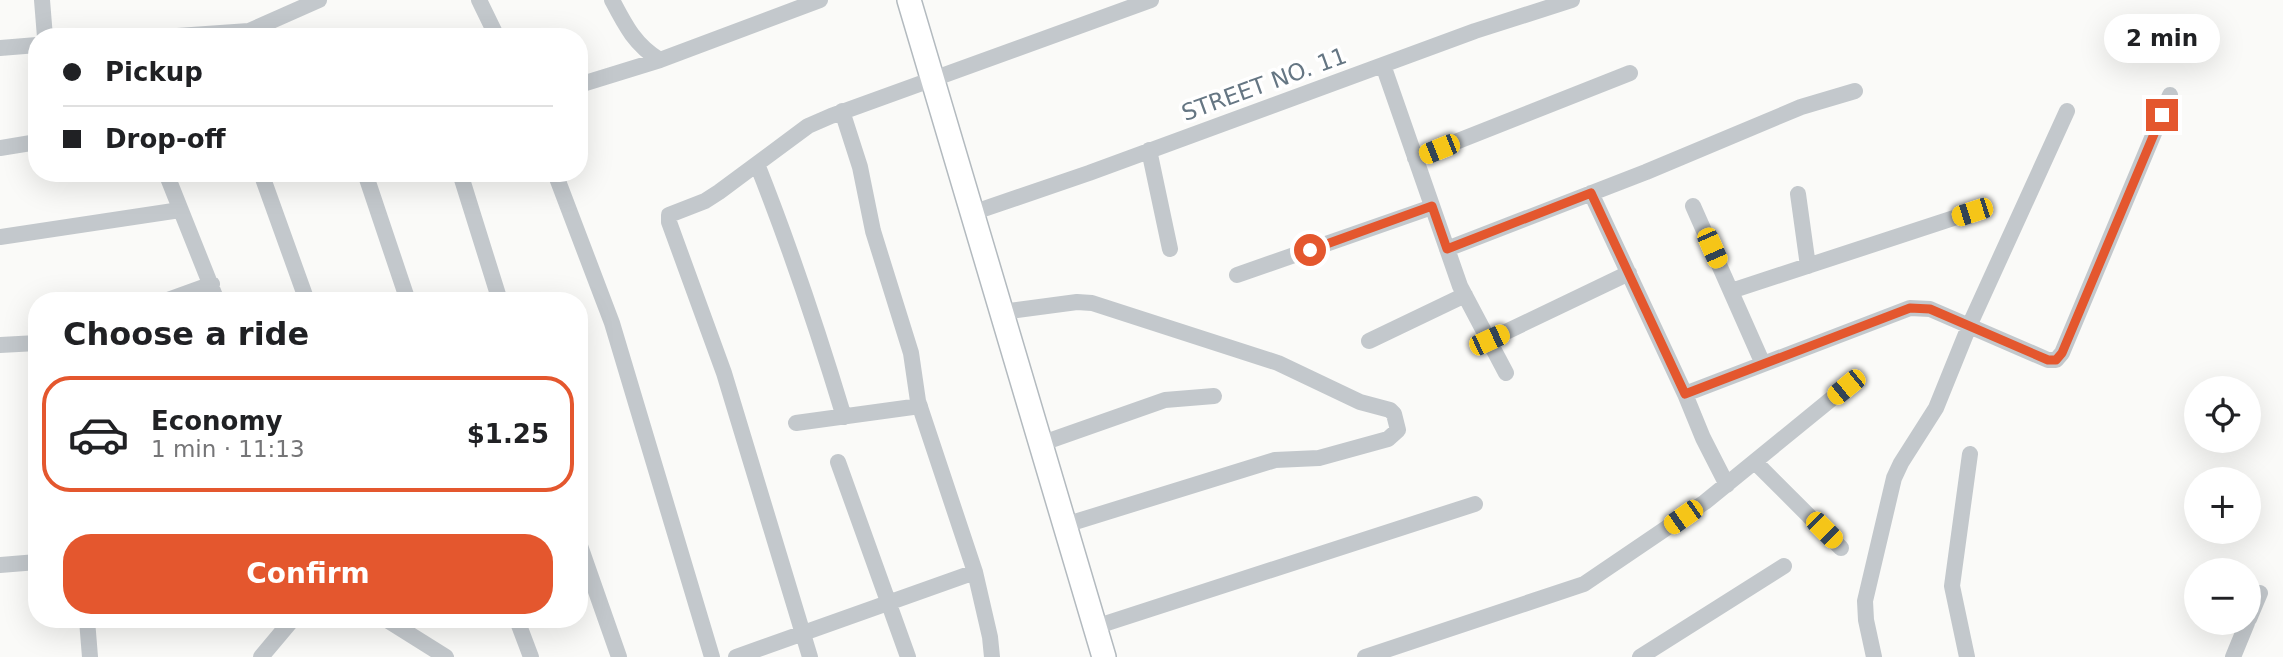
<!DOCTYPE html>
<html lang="en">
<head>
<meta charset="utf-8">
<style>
	body { margin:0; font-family:"DejaVu Sans",sans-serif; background:#f6f6f6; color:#202124; height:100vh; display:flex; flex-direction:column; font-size:26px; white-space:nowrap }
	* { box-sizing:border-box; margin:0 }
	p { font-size:23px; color:#757577 }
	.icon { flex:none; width:38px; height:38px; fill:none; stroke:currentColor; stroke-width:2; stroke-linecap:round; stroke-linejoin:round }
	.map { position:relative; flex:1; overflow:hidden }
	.side { position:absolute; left:28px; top:292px; width:560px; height:336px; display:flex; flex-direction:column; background:#fff; border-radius:28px; box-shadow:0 7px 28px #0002 }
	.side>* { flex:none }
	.hud { position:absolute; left:28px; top:28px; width:560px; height:154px; border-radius:28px; box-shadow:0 7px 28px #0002; display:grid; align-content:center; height:154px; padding:0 35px; background:#fff }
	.buttons { position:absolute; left:2184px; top:376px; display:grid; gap:14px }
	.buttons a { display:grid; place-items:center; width:77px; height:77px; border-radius:50%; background:#fff; box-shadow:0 7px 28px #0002; font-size:35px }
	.end { position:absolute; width:32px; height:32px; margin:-16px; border:9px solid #e4572e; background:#fff; box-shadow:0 0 0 4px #fff }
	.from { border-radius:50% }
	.bubble { position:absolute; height:49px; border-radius:24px; background:#fff; box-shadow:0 7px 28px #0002; font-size:23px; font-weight:700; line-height:49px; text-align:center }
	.car { position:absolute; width:21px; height:42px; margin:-21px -10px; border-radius:9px; box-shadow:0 0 5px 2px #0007; background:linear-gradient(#f5c518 24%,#345 0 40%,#f5c518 0 76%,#345 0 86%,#f5c518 0) }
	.hud b { display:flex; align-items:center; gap:24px; height:66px; font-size:26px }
	.hud b+b { border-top:2px solid #e0e0e0 }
	.hud i { width:18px; height:18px; background:#202124 }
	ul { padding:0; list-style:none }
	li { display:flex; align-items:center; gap:21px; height:116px; margin:0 14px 10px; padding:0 21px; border:4px solid transparent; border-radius:28px }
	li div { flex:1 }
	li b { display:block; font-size:26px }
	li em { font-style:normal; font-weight:700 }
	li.on { border-color:#e4572e }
	li>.icon { width:63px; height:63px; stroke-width:1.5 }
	h2 { padding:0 35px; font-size:32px; line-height:84px }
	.action { display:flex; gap:14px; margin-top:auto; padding:14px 35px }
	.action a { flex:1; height:80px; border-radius:28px; background:#e4572e; color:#fff; font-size:28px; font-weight:700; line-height:80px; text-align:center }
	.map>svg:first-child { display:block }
</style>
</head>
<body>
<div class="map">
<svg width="2283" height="657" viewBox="0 0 2283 657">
	<rect width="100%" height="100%" fill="#fafaf8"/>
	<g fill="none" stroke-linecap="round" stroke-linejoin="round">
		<g stroke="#b3babf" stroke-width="26">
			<path id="secondary" d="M909,0l195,657"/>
		</g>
		<path stroke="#c3c8cc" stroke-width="16" d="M42,0l3,37
			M479,0l18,37
			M612,0c13,25 23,45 48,60
			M163,37l86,-6 70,-31
			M0,48l37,-3
			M1383,65l77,221 46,87
			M579,85l81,-25 160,-60
			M842,111l18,56 13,64 38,122 7,48 57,171 15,65 2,20
			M0,148l37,-6
			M1149,150l21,99
			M1415,158l215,-85
			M757,164c33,83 61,167 87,253
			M166,173l51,128
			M261,173l46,128
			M365,173l43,128
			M460,173l40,128
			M555,173l57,150 100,334
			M1591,193l94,201 18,44 24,47
			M1798,194l10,72
			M1693,206l70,158
			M972,213l117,-40 386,-142 97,-31
			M0,237l180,-27
			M1447,249l199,-77 155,-65 54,-16
			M1237,275l195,-68
			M1731,291l241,-79
			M165,301l47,-17
			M1002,312l75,-10 15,1 186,60 82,39 30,8 4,4 4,16 -10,9 -69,19 -44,2 -210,65
			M1489,340l140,-67
			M1369,341l96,-46
			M0,345l37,-2
			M1685,394l225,-86 20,1 118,51h8l6,-7 108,-258
			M796,423l124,-17
			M1040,444l125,-44 49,-4
			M838,462l70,195
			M1755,462l86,86
			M579,543l40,114
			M0,565l37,-3
			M2249,619l11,-26
			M87,620l3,37
			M387,620l59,37
			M517,620l14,37
			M1095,627l380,-123
			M261,657l31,-37
			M736,657l239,-85
			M810,657l-86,-284 -55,-151v-7l36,-14 14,-9 89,-66 23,-10 320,-116
			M1365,657l219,-73 121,-82 141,-115
			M1640,657l144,-91
			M1874,657l-8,-37 -1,-19 29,-123 7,-15 35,-55 34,-84 97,-213
			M1967,657l-15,-71 18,-132
			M2233,657l14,-34"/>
		<use href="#secondary" stroke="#fff" stroke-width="23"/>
	</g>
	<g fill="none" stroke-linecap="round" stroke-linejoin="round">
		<path stroke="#e4572e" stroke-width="9" d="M1310,250l122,-44 15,43 144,-56 94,201 225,-86 20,1 118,51h8l6,-7 100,-238"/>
	</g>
	<g text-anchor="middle" stroke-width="7" stroke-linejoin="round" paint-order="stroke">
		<g font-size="23" fill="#657683" stroke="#fff">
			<text transform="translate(1264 84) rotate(-20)" y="8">STREET NO. 11</text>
		</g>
	</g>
</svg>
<div class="buttons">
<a><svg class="icon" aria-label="locate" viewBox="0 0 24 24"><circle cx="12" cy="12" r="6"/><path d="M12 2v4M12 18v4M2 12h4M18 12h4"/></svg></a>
<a>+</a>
<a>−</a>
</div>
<i class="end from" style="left:1310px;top:250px"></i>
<i class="end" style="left:2162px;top:115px"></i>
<div class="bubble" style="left:2104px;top:14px;width:116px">2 min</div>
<i class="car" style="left:1439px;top:149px;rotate:248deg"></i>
<i class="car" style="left:1972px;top:212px;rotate:252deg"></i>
<i class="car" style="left:1712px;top:248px;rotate:156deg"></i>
<i class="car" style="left:1489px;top:340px;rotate:65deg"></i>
<i class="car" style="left:1846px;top:387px;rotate:231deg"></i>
<i class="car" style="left:1683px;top:517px;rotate:235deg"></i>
<i class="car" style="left:1824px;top:530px;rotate:135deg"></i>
<div class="hud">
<b><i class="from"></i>Pickup</b>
<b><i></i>Drop-off</b>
</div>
<section class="side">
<h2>Choose a ride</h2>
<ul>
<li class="on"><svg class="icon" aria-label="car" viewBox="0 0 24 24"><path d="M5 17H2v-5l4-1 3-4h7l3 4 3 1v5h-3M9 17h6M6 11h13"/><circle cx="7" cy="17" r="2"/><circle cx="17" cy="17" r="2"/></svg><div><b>Economy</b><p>1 min · 11:13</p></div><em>$1.25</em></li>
</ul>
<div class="action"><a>Confirm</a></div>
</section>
</div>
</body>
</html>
